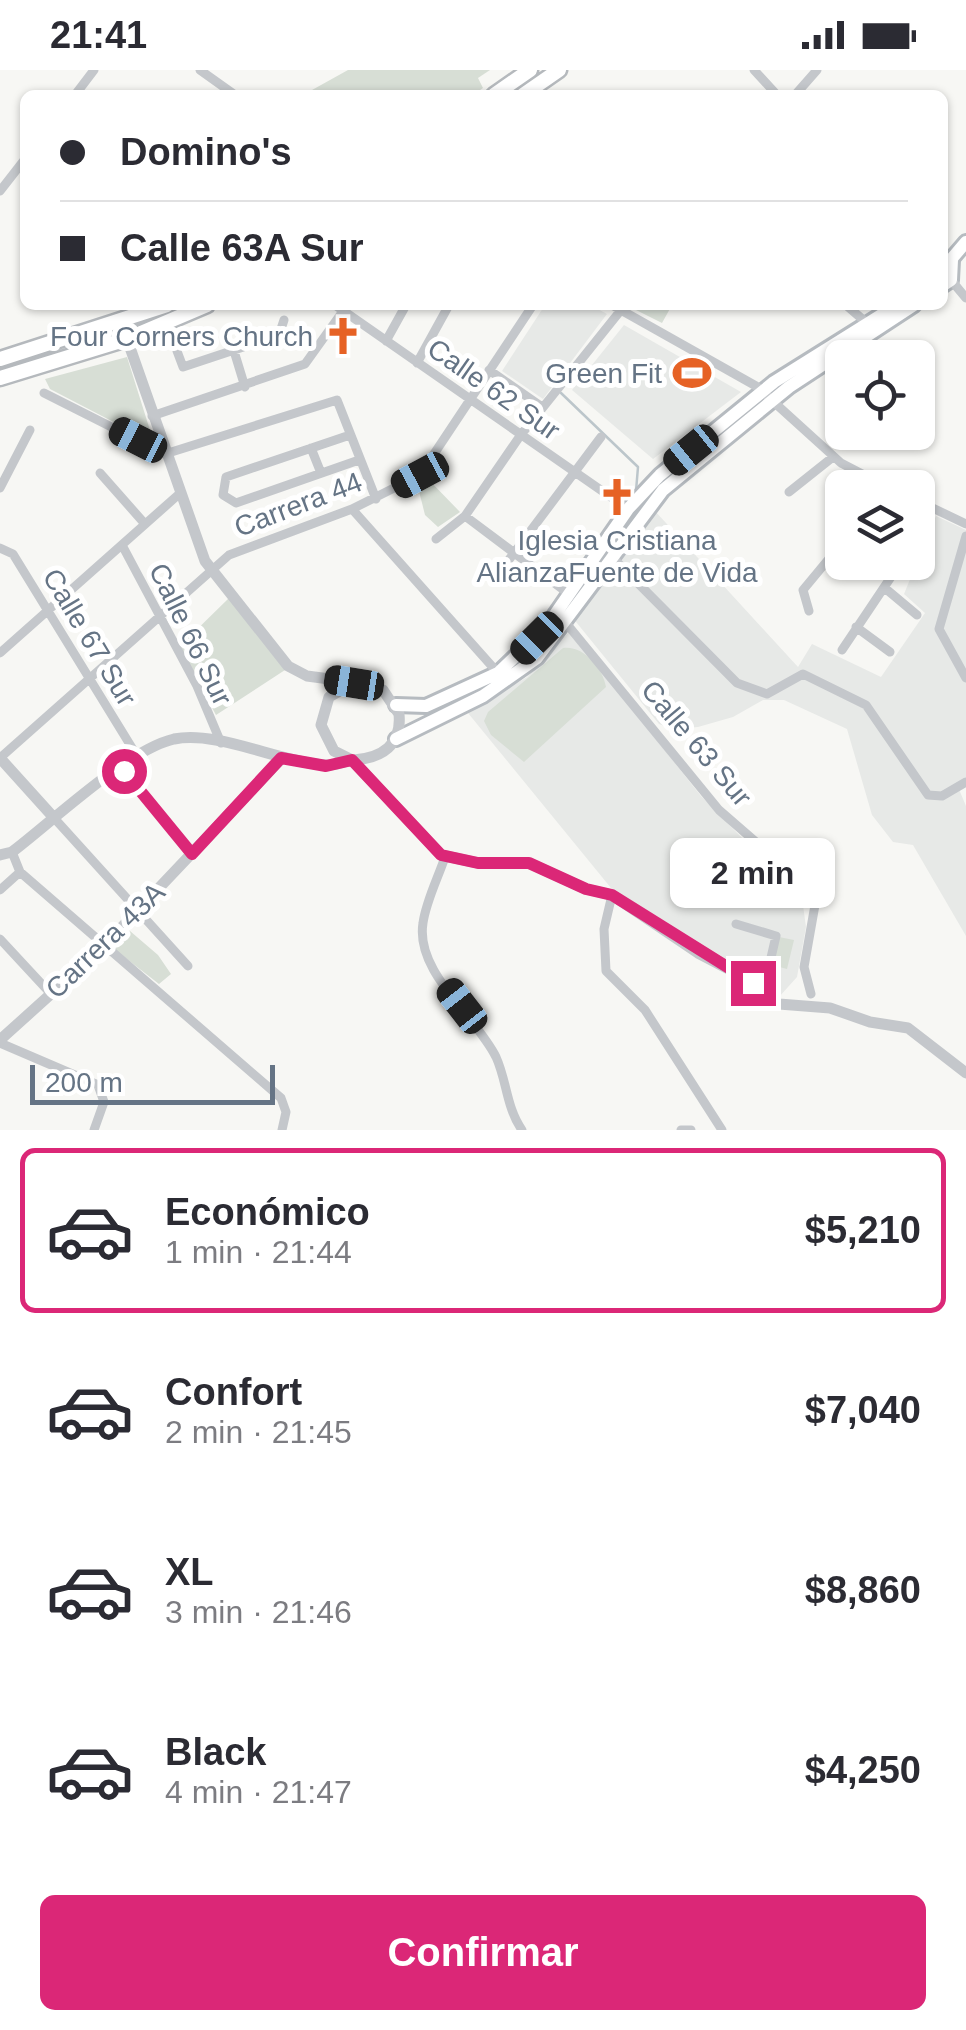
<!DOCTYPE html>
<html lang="es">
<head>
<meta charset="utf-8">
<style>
	body { margin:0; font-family:Helvetica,sans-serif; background:#f2f2f3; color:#2b2b33; height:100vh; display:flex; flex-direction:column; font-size:38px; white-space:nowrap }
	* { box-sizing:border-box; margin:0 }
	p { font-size:32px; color:#7c7c81 }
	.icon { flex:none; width:55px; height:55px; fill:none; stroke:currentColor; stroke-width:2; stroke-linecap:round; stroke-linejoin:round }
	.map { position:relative; height:1060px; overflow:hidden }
	.side { display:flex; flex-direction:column; background:#fff; flex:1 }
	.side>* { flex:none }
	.banner { position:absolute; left:20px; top:20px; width:928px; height:220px; border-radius:15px; box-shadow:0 2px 8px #0004; display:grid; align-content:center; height:220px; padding:0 40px; background:#fff }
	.controls { position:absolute; left:825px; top:270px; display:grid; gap:20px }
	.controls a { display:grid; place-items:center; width:110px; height:110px; border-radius:15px; background:#fff; box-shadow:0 2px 8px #0004; font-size:50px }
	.scale { position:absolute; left:30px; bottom:25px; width:245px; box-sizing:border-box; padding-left:10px; border:5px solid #657485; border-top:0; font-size:28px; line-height:35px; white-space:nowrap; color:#657485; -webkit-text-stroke:8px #fff; paint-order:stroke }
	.end { position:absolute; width:45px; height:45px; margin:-22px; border:12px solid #db2777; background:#fff; box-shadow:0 0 0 5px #fff }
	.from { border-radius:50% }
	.bubble { position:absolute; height:70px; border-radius:15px; background:#fff; box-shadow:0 2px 8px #0004; font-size:32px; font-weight:700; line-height:70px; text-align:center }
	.car { position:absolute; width:30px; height:60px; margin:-30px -15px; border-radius:12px; box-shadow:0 0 8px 2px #0007; background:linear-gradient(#222 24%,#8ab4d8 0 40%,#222 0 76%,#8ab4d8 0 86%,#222 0) }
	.banner b { display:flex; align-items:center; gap:35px; height:95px; font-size:38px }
	.banner b+b { border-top:2px solid #e1e1e2 }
	.banner i { width:25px; height:25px; background:#2b2b33 }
	ul { padding:18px 0 0; list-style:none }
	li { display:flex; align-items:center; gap:30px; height:165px; margin:0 20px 15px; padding:0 20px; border:5px solid transparent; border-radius:15px }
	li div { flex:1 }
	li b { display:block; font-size:38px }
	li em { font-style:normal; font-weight:700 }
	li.active { border-color:#db2777 }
	li>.icon { width:90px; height:90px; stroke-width:1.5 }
	.cta { display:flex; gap:20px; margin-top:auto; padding:20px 40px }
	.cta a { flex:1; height:115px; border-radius:15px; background:#db2777; color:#fff; font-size:40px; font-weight:700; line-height:115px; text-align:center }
	.status { display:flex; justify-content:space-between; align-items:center; height:70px; padding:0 50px; background:#fff; direction:ltr }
	.status svg { height:28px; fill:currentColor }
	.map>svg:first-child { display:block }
</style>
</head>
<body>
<div class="status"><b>21:41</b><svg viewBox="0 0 49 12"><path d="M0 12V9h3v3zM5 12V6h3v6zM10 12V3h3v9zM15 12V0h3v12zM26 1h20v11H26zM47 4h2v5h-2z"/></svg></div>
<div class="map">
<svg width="966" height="1060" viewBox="0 0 966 1060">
	<rect width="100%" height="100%" fill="#f7f7f4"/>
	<path fill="#e7e9e7" d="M545,235h45l17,9 -64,85 -41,-28z
		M624,255l117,67 -88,67 -81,-69z
		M655,441l143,156 14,-23 69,33 44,-64 -21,-19 32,-78 30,14v251l-8,6 8,19v130l-53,-91 -20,-3 -21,-27 -25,-86 -63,-29h-21l-30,17 -35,10 -25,2 -14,-5 -87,-107z
		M570,561l131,165 46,47 37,22 17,26 5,36 -9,50 -18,20 -22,-19 -146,-90 -143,-175 59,-36z"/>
	<path fill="#d7ded5" d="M348,0h142l-12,8 5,10 -10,7h-170z
		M637,235h35l-10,18 -28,-14z
		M127,287l27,86 -104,-54 -5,-10z
		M426,407l34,35 -22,15 -13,-12 -8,-32z
		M229,528l56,72 -69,45 -37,-68z
		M563,578c20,-3 40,20 43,39l-82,75 -33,-27 -7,-14 4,-9z
		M130,861l28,24 13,19 -12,10 -45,-35z
		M779,867l15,3 -7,29 -15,-4z"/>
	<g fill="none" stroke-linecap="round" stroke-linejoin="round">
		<path stroke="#bcc6cb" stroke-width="2.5" d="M561,323l77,74 -2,24"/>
		<g stroke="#b6bbc0" stroke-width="18">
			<path id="secondary" d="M942,200l24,-28
				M942,216l9,-6 1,-20
				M396,635l30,1 72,-33 49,-47 81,-117 32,-34 114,-93 123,-77
				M396,669l87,-43 54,-38 126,-168 126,-103 125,-82"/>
		</g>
		<g stroke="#b5b9bd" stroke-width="19">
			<path id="primary" d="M494,25l36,-25
				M523,25l36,-25
				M0,289l167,-54
				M0,308l127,-39 80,-34"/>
		</g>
		<path stroke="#c4c7cb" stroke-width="9" d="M200,0l35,25
			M754,0l23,25
			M75,25l19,-25
			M795,25l22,-25
			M0,121l25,-32
			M951,210l15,18
			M335,235l293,204
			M612,235l144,81 85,77 48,25
			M846,235l22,19
			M386,271l20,-36
			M177,281l6,16 96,-32 5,-15
			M234,281l11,36
			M417,293l32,-58
			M489,300l53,37
			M44,323l121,61 172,-54 39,99
			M152,346l153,-52 38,-53
			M350,365l-124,42 -3,18 13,8 123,-43
			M311,378l10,25
			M100,403l45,51
			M0,418l30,-58
			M789,422l44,-35
			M918,431l48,23
			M352,439l146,164
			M465,446l104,78
			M918,460l11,-23
			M966,466l-27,93 27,49
			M436,469l29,-23 55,-80 105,-131
			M122,475l75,141 24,57
			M0,478l13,6 124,202
			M611,486l126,127 30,11 36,-20 63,31 62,90 14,1 24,-14
			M493,511l108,-144
			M886,519l31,26
			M809,541l-6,-21 39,-47
			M566,553l153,187 38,33 33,17 16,20 9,25 -11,62 7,27
			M856,557l34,25
			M842,580l59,-88
			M0,583l178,-158
			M0,688l229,-203 123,-46 68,-34 113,-170
			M122,697l70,87
			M55,749l133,147
			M12,782l8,20 261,226 5,14 -4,18
			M445,787c-7,21 -19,44 -22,66 -8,49 53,93 73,134 11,24 10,50 26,73
			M0,820l20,-18
			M612,825l-8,34 2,42 39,39 77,120
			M736,854l40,12 -6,26 -17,21
			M0,869l51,55
			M0,973l98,42 6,17 -10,28
			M681,1060h10"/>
		<path stroke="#c4c7cb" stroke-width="11" d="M127,269l78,222 83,105 19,10 45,6
			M0,688l55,61
			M0,785l12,-3c41,-31 115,-102 162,-113 43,-9 104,23 150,26 11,1 19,-4 30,-5 28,-2 48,-15 45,-46l-16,-24 -29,-7 -25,14 -8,28 13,26 18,9 89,95 37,8h51l57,26 26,6 86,58 50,26 31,25 51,4 40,14 38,6 58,45
			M0,970l104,-94 177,-187"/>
		<use href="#secondary" stroke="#fff" stroke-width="12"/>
		<use href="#primary" stroke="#fff" stroke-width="14"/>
	</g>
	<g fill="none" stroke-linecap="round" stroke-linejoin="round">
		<path stroke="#db2777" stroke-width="12" d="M124,701l68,83 89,-96 45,8 26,-6 89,95 37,8h51l57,26 26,6 141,88"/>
	</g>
	<defs>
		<g id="church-bare" transform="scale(3)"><path d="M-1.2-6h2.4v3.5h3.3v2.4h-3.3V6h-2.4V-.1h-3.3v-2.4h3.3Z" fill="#e66225" stroke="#fff" stroke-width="2.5" paint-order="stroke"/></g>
		<g id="stadium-bare" transform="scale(3)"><path d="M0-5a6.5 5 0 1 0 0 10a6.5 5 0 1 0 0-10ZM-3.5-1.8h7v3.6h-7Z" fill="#e66225" stroke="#fff" stroke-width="2.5" paint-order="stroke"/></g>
	</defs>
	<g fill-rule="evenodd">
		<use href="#church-bare" x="343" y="266"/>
		<use href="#stadium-bare" x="692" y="303"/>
		<use href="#church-bare" x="617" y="427"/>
	</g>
	<g text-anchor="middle" stroke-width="10" stroke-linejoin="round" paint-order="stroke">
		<g font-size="28" fill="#657485" stroke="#fff" text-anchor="end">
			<text x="313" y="276">Four Corners Church</text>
			<text x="662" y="313">Green Fit</text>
			<text x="617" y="480" text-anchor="middle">Iglesia Cristiana<tspan x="617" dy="32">AlianzaFuente de Vida</tspan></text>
		</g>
		<g font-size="28" fill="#657485" stroke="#fff">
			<text transform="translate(494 319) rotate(35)" y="10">Calle 62 Sur</text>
			<text transform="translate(298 434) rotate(-21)" y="10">Carrera 44</text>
			<text transform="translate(191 564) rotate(64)" y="10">Calle 66 Sur</text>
			<text transform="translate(90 567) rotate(59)" y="10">Calle 67 Sur</text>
			<text transform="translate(697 673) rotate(50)" y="10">Calle 63 Sur</text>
			<text transform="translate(105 870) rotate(-44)" y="10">Carrera 43A</text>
		</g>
	</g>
</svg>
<div class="controls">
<a><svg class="icon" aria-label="locate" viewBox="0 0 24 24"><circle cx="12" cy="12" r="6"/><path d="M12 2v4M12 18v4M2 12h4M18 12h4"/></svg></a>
<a><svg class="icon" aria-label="layers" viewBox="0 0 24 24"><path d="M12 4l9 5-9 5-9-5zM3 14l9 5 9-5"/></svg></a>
</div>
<div class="scale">200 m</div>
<i class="end from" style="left:124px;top:701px"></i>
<i class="end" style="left:753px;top:913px"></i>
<div class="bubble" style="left:670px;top:768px;width:165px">2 min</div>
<i class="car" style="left:138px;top:370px;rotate:297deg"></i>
<i class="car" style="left:691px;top:380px;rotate:231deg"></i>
<i class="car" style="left:420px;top:405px;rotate:242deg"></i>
<i class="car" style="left:537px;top:568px;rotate:225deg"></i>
<i class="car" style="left:354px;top:613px;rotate:279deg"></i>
<i class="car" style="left:462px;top:936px;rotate:322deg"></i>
<div class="banner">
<b><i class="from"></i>Domino's</b>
<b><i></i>Calle 63A Sur</b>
</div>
</div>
<section class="side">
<ul>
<li class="active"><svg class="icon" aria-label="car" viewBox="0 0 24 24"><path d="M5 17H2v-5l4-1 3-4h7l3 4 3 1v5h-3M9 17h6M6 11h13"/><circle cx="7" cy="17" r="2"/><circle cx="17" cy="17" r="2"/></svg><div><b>Económico</b><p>1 min · 21:44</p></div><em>$5,210</em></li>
<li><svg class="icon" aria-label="car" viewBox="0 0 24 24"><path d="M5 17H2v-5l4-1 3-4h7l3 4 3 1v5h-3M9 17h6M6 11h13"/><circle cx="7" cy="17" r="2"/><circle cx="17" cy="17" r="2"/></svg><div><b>Confort</b><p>2 min · 21:45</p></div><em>$7,040</em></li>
<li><svg class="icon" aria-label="car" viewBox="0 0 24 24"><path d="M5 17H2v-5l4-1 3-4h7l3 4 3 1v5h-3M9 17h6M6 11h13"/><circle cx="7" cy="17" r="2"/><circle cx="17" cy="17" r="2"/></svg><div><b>XL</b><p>3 min · 21:46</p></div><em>$8,860</em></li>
<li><svg class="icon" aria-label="car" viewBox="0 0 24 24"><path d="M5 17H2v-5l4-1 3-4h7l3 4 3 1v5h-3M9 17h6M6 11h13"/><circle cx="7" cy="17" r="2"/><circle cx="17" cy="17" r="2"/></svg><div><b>Black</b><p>4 min · 21:47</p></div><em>$4,250</em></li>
</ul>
<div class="cta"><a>Confirmar</a></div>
</section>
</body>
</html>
